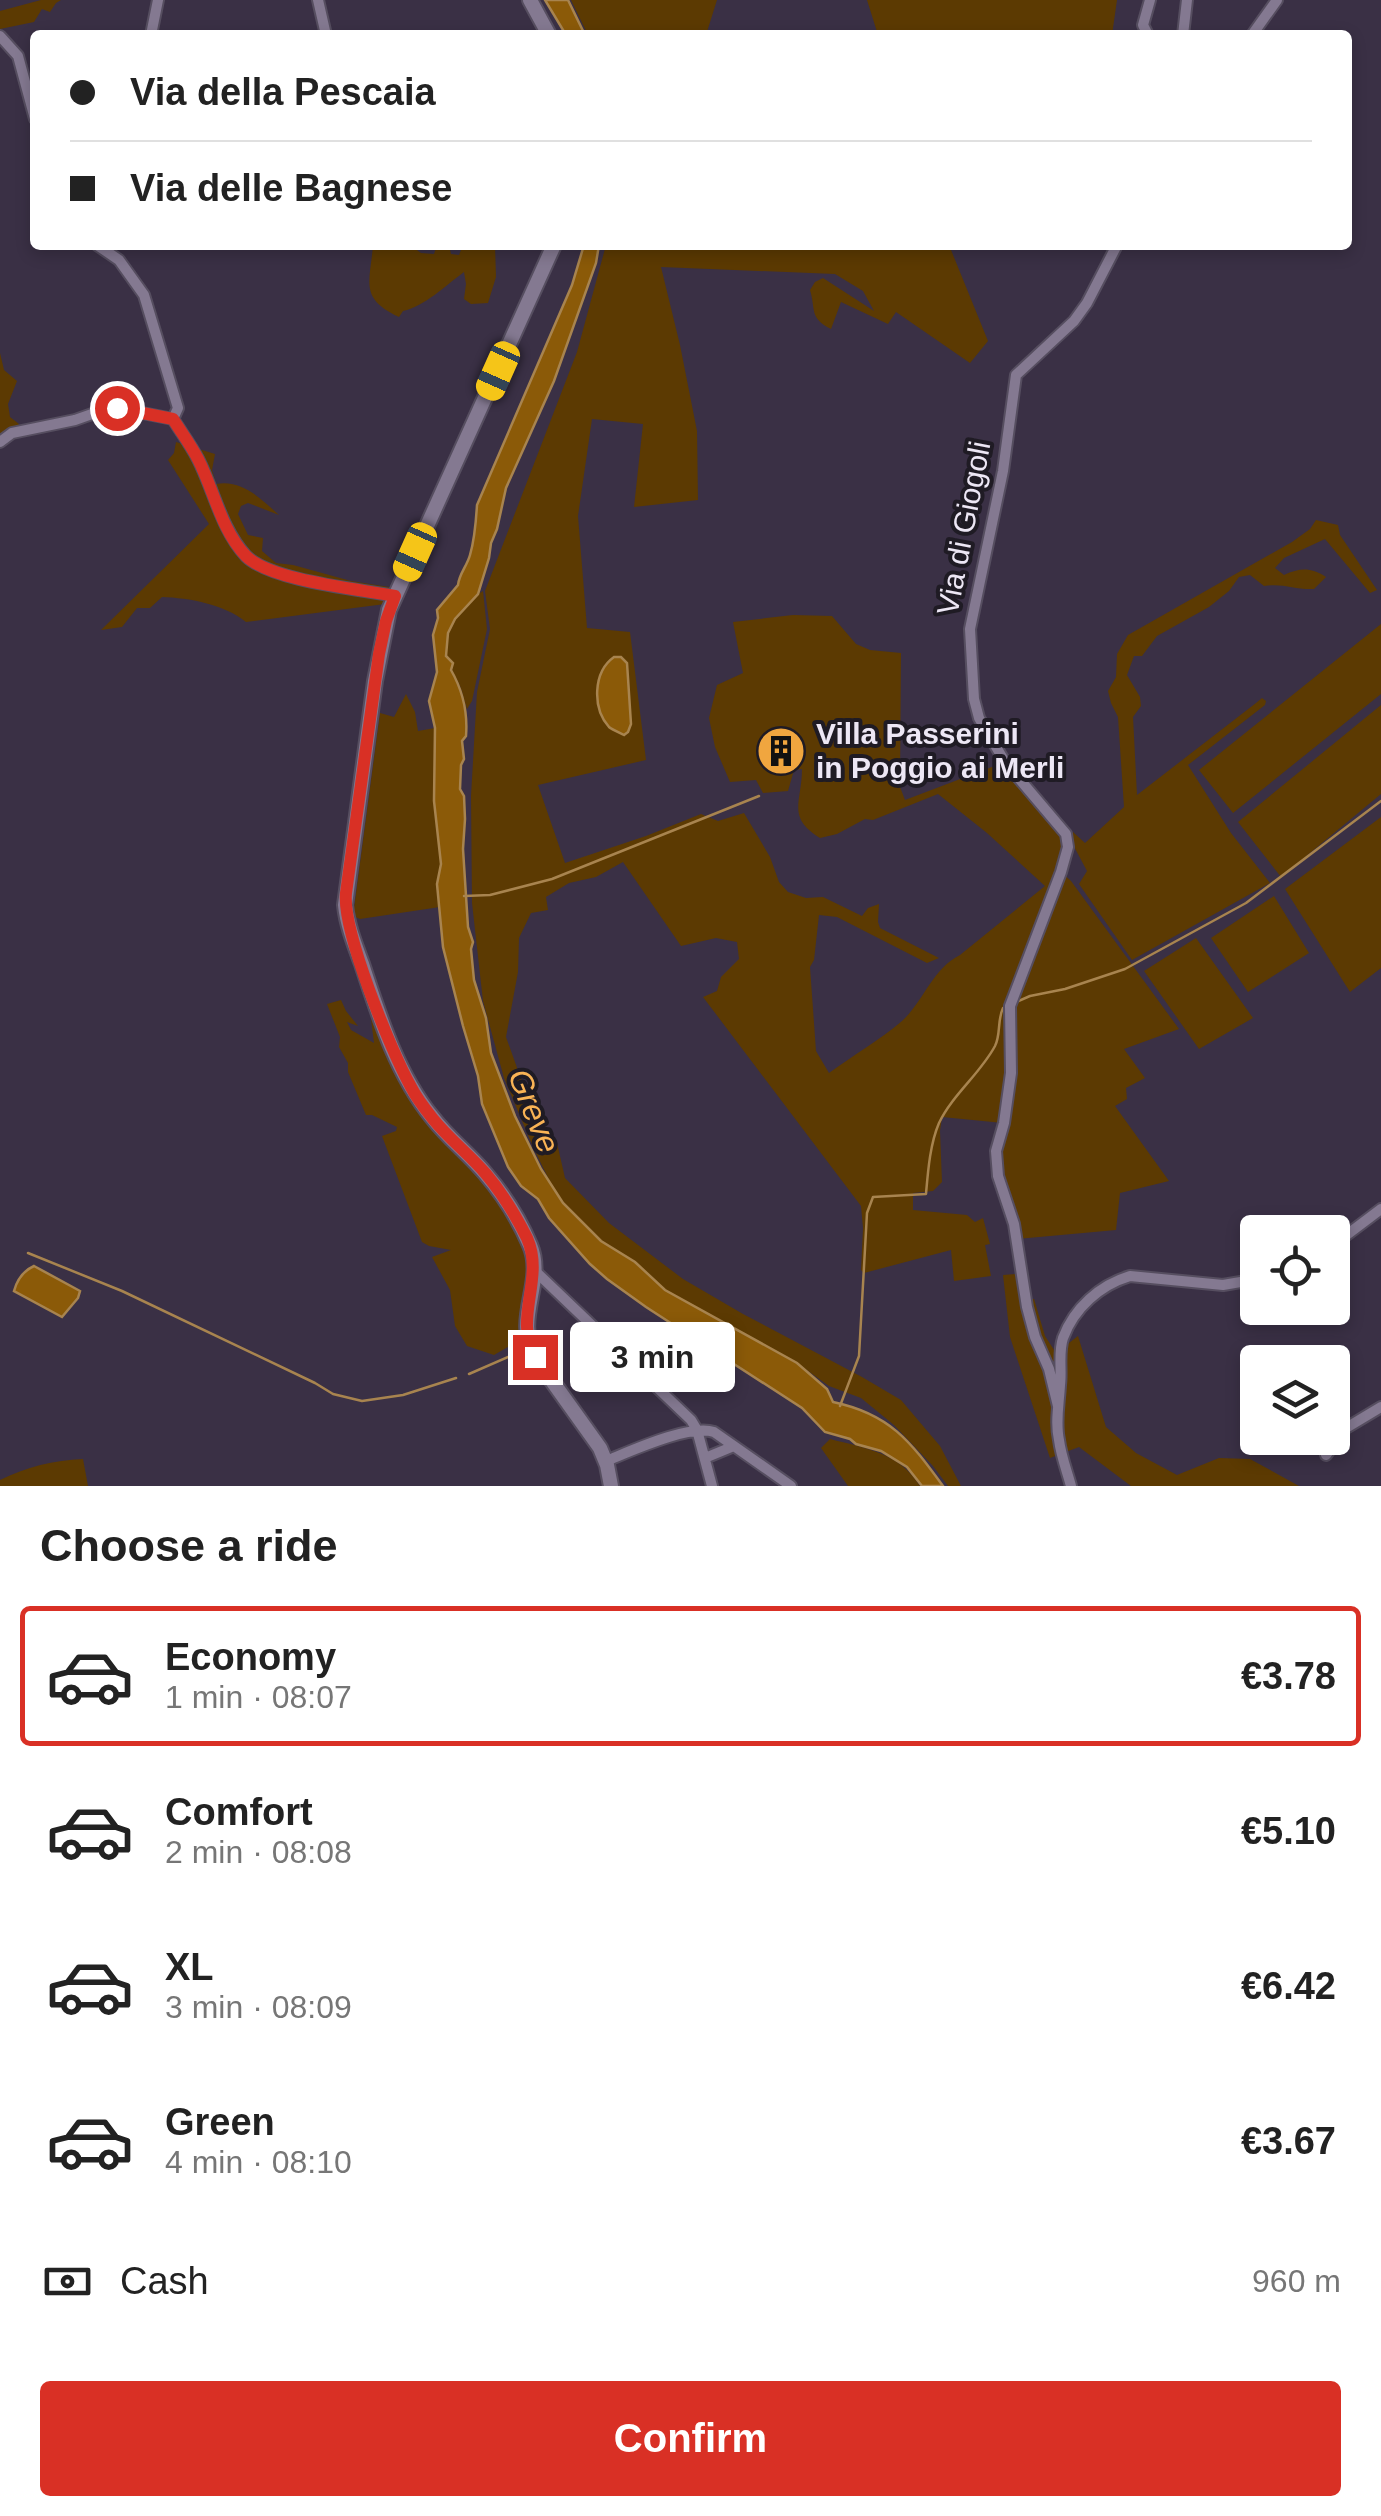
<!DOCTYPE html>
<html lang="en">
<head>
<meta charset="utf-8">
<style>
	body { margin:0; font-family:Helvetica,sans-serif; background:#f2f2f2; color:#222; height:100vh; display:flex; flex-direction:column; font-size:38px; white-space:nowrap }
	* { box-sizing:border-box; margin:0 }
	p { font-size:32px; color:#767676 }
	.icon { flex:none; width:55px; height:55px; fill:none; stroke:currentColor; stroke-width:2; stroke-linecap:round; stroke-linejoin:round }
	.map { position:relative; height:1486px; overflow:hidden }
	.side { display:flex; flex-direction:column; background:#fff; flex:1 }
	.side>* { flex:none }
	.hud { position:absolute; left:30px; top:30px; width:1322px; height:220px; border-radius:10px; box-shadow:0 5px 15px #0003; display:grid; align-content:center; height:220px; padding:0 40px; background:#fff }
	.buttons { position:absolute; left:1240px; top:1215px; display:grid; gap:20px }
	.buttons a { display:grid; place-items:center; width:110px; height:110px; border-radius:10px; background:#fff; box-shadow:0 5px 15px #0003; font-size:50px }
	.end { position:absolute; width:45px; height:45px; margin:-22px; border:12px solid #d93025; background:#fff; box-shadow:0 0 0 5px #fff }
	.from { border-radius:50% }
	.bubble { position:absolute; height:70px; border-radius:10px; background:#fff; box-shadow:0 5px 15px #0003; font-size:32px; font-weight:700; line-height:70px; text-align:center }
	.car { position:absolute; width:30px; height:60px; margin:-30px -15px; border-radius:12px; box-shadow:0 0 8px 2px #0007; background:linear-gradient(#f5c518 24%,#345 0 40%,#f5c518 0 76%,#345 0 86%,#f5c518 0) }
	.hud b { display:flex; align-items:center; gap:35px; height:95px; font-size:38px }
	.hud b+b { border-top:2px solid #e0e0e0 }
	.hud i { width:25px; height:25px; background:#222 }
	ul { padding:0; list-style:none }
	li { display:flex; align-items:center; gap:30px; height:140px; margin:0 20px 15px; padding:0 20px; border:5px solid transparent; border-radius:10px }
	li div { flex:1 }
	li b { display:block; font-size:38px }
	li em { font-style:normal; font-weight:700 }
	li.current { border-color:#d93025 }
	li>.icon { width:90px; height:90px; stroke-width:1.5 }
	h2 { padding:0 40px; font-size:45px; line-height:120px }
	.pay { display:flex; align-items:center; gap:25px; height:110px; padding:0 40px; font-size:38px }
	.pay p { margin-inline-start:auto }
	.button { display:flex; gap:20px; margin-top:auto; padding:20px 40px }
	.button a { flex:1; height:115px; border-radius:10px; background:#d93025; color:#fff; font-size:40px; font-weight:700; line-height:115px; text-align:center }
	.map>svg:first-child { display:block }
</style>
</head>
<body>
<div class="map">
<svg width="1381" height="1486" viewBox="0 0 1381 1486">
	<rect width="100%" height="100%" fill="#3a3045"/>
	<path fill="#5c3a02" d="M41,0h20l-5,3 -6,9 -8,-3 -8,13 -34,7v-18z
		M571,0h146l-11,35h-118z
		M867,0h250l-5,35h-234z
		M373,245h37l11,8 13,1 3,-9h12l2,9 8,1 4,-10h32l1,32 -8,26 -17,1 -7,-5 2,-15 -2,-12c-19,14 -39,34 -61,39l-4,6c-40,-19 -29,-34 -26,-72z
		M606,245h343l39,96 -18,22 -74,-51 -8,12 -47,-22 -10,27c-22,-11 -15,-19 -21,-39l5,-8 8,-4 51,33 -11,-20 -28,-17 -174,-7 19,78 17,86 1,69 -64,7 9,-83 -51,-5 -14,97 9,112 43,4 16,128 -108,25 27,78 81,-27 55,-22 17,7 26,-8 26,44 9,25 9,10 18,6 17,-1 39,19 6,-8 11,-4 -1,18 2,6 59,30 -12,5 -90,-46 -18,-2 -5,45 -4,7 6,84 13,22c23,-17 51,-33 73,-52 22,-20 30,-52 58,-66l85,-69 -58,-53 -49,-39 -65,26 -8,-1 -28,15 -17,4c-34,-21 -18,-36 -18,-69l-8,1 -6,21 -25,2 -7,-13 -26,2 -15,-35 -6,-29 8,-33 26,-12 -10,-51 60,-7 39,1 24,28 14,6 31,3 -1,134 5,13 100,-38 61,72 -5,38 10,9 108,148 -55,20 21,29 -19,10 1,11 -12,7 54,75 -49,12 -4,37 -99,9 -19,-63 5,-53 -61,-6 -2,14 2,51 -9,9 -20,2v17l54,5 8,7 8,-4 7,26 -5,1 6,31 -37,5 -3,-31 -87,23 -3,-3 2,-42 -2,-22 -158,-209 14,-6 4,-14 18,-18 -2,-17 -21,-4 -35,8 -58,-84 -27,15 -27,6 -23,14 2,13 -17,3 -12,25 -1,34 -12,65 24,67 27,39 8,35 44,45 74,56 60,35 119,63 39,23 39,46 21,40h-13l-15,-20 -39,-41 -33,-27 -32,-12 -32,-23 -132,-73 -30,-28 -34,-21 -30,-30 -16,-19 -22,-45 -29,-69 -21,-77 -11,-98 -1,-107 6,-104 13,-63 -5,-38 92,-239z
		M0,353l4,17 13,11 -9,23 2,13 9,7 -3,4 -16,6z
		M176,442l39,12 -3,16 4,14c26,-5 45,15 63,31l-31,-12 -7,3 -3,8 10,21 15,3 -1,13 14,12 17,2 58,16 38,6v12l-4,5 -139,18c-22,-18 -57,-24 -84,-25l-12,11h-13l-15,19 -21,3 108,-106 -41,-64 6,-7z
		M1316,520l22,5 2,10 37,55 -7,3 -45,-54 -41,19 -9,10 9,7c16,-7 26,-8 42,2l-12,12c-19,1 -30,-6 -50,-3l-14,-11 -11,2 -10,14 -20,16 -52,29 -15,20h-8l-7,19 13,22 1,9 -8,11 4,78 119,-92 6,-5 4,3 -1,4 -77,60 43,68 39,50 -138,77 -53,-76 8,-13 -17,-32 3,-7 12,11 39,-36 -6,-90 -7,-14 -3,-12 8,-14 1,-23 11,-19 164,-93 18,-13z
		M483,591l4,38 -15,72 -5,8c-3,-8 -4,-16 -7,-23 -4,-10 -12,-18 -14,-29 -5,-25 16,-54 37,-66z
		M1381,624v70l-148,119 -34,-43z
		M406,694l9,18 3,19 17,-3 -1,73 7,63 -4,20 3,23 -80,12 -7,-3 27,-203 14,4z
		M1381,705v89l-100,83 -43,-55z
		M1381,817v151l-31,24 -65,-103z
		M1274,896l35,57 -61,39 -37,-54z
		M1196,938l57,80 -54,31 -55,-78z
		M341,1000l5,11 12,15 -11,-4 4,8 23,13 -3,-24c24,23 27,62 45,89 11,17 28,30 42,45 23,25 66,75 68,110 2,25 -3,52 -6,77l-26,15 -27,-9 -12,-20 -5,-36 -18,-33 19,-7 -22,-4 -7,-4 -40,-106 14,-5 1,-4 -25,-12h-6l-18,-43v-9l-9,-16 1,-10 -13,-33z
		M1016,1274l8,25h10l11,37 11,17 22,-17 28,91 30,26 41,22 42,-17 31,1 49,27h-168l-52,-39 -29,11 -40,-121 -7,-62z
		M830,1439c35,9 70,14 90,47h-72l-27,-38z
		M83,1459l5,27h-88v-6c26,-13 54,-20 83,-21z"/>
	<path fill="#8b5a08" stroke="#a8844f" stroke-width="2.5" d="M545,0h23l17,35h-19z
		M584,245h15l-3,18 -42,118 -48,107 -9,41 -6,14 -2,15 -11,36 -23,25 -7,14 -2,23 7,7 -2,7c12,21 17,41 15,66l-4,5 2,18 -3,6 -1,24 4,7 1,23 -2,30 5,78 5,15 -2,7 3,31 12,38 5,35 24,63 26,53 22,34 38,38 34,21 30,28 132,73 30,26 6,13c57,12 77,39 110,84h-21l-15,-19 -26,-16 -25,-7 -6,-5 -25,-7 -23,-24 -156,-101 -39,-28 -17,-15 -41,-46 -11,-19 -17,-13 -13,-19 -26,-63 -4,-28 -15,-50 -20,-79 -6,-63 4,-20 -7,-63 1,-73 -6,-27 8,-29 -4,-37 5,-17 -1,-8 21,-25c1,-11 9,-19 12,-30 5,-17 6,-33 7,-50l95,-220z
		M614,657h7l6,6 4,61 -3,8 -4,3c-4,-2 -13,-6 -15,-8 -17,-19 -16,-55 5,-70z
		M34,1266l46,25 -2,7 -16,19 -48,-26c3,-11 9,-20 20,-25z"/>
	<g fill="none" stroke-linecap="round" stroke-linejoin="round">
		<path stroke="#a8844f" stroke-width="2.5" d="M464,896l26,-1 62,-16 207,-83
			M1014,1003l16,-7 35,-7 60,-20 121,-66 135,-102
			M28,1253l94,38 193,92 18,11 29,7 41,-6 53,-17
			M469,1374l46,-20
			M840,1406l19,-50 8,-143 6,-16 53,-3c2,-23 4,-50 13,-71 14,-29 41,-49 56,-77 6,-12 2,-25 8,-38"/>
		<g stroke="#564e60" stroke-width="14">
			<path id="street" d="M318,0l8,35
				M151,35l7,-35
				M1148,35l-5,-10 7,-25
				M1183,35l4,-35
				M1252,35l25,-35
				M0,36l18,20 17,63
				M97,245l22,15 25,35 34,113 -5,11
				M0,442l12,-9 63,-13 31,-11 11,-1 56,11c8,13 18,26 25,40 16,31 23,70 48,97 25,25 113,33 149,40
				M1332,1246l49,-37
				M534,1270l157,150 6,10 15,56
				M1058,1406l-9,-37 -14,-32 -8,-30 -13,-83 -16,-48 -2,-25 8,-28 7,-50 -1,-67 51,-134 7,-25 -2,-13 -61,-72 -26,-44 -5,-19 -4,-70 33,-158 13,-96 58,-54 13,-18 30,-58
				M1326,1455l20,-27 35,-21
				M705,1458l29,-12
				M606,1461c25,-10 83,-37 108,-29l77,54
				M1071,1486c-4,-15 -10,-30 -12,-46 -4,-18 0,-36 1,-55 2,-15 -2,-32 3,-47 11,-30 37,-53 67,-62l93,9 35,-6"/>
		</g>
		<g stroke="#564e60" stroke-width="18">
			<path id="secondary" d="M530,0l19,35
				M554,245l-165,365 -14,71 -30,224c2,20 10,40 17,59 17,52 35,110 70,153 16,21 36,36 53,56 18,21 34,46 45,72 16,37 -17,73 5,112l65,91 7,17 4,21"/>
		</g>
		<use href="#street" stroke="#847991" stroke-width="10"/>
		<use href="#secondary" stroke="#847991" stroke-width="14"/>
	</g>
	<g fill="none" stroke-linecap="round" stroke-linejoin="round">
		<path stroke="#d93025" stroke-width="12" d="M117,408l56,11c8,13 18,26 25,40 16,31 23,71 48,97 25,25 113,33 149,40l-9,25 -7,33 -33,239c-4,38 45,158 65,194 6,12 14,22 22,32 16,20 36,35 53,55 16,19 30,42 41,64 18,41 -14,79 8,119"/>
	</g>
	<defs>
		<g id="building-disc" transform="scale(2.5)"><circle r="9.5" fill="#f0a63f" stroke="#1f1b24"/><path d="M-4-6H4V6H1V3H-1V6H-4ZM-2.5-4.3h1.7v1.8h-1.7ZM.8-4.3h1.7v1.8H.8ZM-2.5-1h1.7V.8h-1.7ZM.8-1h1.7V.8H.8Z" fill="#111"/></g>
	</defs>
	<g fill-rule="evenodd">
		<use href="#building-disc" x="781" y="751"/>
	</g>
	<g text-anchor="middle" stroke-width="8" stroke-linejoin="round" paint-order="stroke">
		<g font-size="30" fill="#ede7f5" stroke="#1f1b24">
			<text transform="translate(964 528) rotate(-79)" y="10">Via di Giogoli</text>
		</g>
		<g font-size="30" font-weight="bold" fill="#ede7f5" stroke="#1f1b24" text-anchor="start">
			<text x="816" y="744">Villa Passerini<tspan x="816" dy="34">in Poggio ai Merli</tspan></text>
		</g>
		<g font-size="32" font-style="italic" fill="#f9b355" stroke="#1f1b24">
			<text transform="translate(534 1111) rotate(68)" y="11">Greve</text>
		</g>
	</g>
</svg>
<div class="buttons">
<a><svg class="icon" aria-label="locate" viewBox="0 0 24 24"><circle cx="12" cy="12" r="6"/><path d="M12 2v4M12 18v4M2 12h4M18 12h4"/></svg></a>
<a><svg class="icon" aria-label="layers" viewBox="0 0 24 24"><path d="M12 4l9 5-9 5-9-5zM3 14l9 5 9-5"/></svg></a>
</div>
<i class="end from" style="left:117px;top:408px"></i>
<i class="end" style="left:535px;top:1357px"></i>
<div class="bubble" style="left:570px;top:1322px;width:165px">3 min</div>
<i class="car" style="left:498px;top:371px;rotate:204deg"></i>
<i class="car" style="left:415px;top:552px;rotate:204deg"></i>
<div class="hud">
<b><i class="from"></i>Via della Pescaia</b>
<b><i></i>Via delle Bagnese</b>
</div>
</div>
<section class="side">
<h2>Choose a ride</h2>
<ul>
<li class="current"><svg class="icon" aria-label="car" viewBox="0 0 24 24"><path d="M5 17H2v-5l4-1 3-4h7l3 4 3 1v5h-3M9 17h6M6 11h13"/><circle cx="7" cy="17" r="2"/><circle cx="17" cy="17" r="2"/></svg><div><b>Economy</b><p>1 min · 08:07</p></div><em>€3.78</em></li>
<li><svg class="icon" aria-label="car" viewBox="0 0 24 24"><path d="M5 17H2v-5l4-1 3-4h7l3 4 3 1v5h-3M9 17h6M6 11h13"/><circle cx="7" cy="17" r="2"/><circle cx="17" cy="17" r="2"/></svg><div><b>Comfort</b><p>2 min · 08:08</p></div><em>€5.10</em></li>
<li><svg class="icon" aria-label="car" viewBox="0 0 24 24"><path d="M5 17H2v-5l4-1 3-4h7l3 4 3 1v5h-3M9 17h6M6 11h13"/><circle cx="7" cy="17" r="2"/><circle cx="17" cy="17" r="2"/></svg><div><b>XL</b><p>3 min · 08:09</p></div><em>€6.42</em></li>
<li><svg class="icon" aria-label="car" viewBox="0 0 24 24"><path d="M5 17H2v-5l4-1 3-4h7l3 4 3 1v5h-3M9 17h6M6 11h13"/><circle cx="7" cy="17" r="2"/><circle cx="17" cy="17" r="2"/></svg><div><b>Green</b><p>4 min · 08:10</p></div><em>€3.67</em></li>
</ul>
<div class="pay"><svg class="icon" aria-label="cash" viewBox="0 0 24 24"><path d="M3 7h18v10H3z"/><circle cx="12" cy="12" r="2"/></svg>Cash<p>960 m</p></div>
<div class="button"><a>Confirm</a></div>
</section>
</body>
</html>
